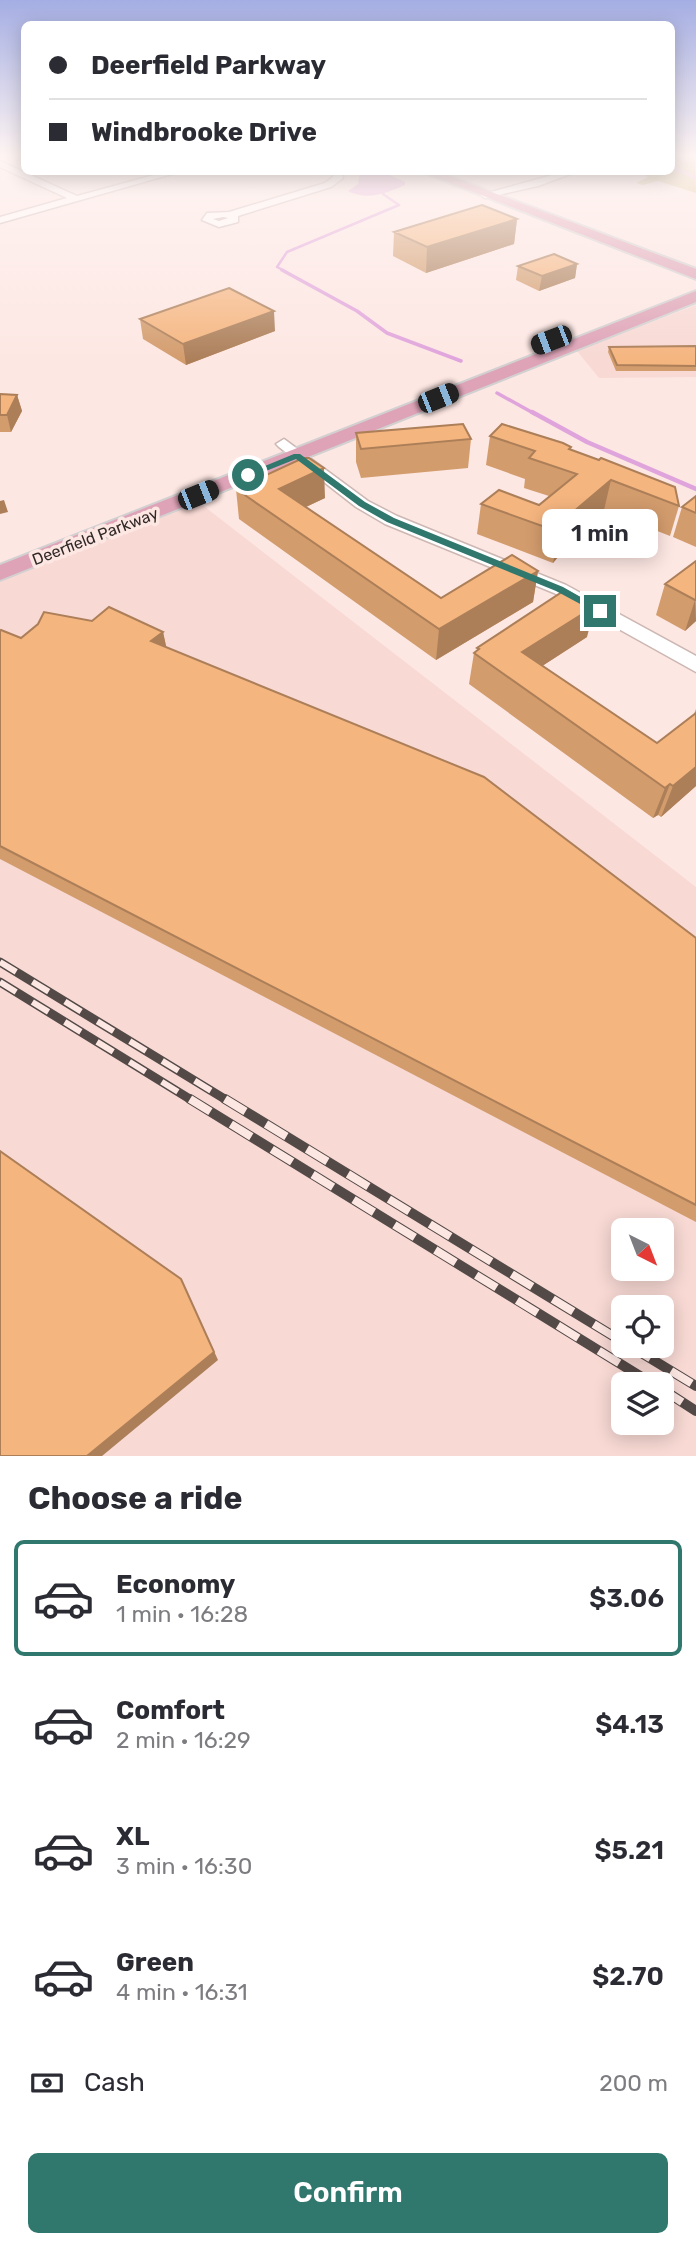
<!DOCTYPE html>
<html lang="en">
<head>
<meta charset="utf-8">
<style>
	body { margin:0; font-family:Rubik,sans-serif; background:#f7f7f7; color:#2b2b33; height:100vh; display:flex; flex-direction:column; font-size:26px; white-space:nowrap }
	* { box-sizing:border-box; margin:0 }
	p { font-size:23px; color:#7c7c81 }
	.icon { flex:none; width:38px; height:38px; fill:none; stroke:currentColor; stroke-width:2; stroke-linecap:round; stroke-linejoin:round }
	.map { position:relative; height:1456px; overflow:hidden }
	.drawer { display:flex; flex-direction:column; background:#fff; flex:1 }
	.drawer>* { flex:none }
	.banner { position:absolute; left:21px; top:21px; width:654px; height:154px; border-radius:10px; box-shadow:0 4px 18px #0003; display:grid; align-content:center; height:154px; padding:0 28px; background:#fff }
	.needle { width:46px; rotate:138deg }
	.fabs { position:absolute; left:611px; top:1218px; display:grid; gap:14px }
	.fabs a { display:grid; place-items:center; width:63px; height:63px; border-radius:10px; background:#fff; box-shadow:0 4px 18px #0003; font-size:35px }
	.end { position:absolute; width:32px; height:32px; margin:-16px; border:9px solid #30776e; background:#fff; box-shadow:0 0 0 4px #fff }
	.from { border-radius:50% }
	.bubble { position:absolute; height:49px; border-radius:10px; background:#fff; box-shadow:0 4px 18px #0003; font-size:23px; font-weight:600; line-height:49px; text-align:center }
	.car { position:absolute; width:21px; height:42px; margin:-21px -10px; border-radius:9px; box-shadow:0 0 5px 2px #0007; background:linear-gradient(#222 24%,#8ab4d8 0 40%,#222 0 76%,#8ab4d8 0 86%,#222 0) }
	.banner b { display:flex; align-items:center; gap:24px; height:66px; font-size:26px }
	.banner b+b { border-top:2px solid #e1e1e2 }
	.banner i { width:18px; height:18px; background:#2b2b33 }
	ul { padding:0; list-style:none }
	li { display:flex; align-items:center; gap:21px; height:116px; margin:0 14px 10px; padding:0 14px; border:4px solid transparent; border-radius:10px }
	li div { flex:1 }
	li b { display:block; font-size:26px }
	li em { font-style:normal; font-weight:600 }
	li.on { border-color:#30776e }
	li>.icon { width:63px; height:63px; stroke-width:1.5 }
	h2 { padding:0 28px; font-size:32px; line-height:84px }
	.pay { display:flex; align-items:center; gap:18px; height:77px; padding:0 28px; font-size:26px }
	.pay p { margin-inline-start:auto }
	.primary-button { display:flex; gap:14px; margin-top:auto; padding:14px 28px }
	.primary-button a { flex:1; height:80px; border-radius:10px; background:#30776e; color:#fff; font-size:28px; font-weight:600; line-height:80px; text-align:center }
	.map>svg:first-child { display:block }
</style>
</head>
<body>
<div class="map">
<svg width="696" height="1456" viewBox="0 0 696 1456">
	<rect width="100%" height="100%" fill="#fde7e3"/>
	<path fill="#f8d9d4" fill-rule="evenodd" d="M696,305v72l-97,1 -22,-27z
		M196,500l500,387v569h-696v-878zM623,1230h39v39h-39zM623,1307h39v39h-39zM623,1384h39v39h-39z"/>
	<path fill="#d2bc79" d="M672,157h23l1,36 -38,-12 -15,4 -7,-2 12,-6 -8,-5h32z"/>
	<path fill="#e0a4dc" d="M360,172h23l22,10v3c-18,8 -38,16 -57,6l10,-7z"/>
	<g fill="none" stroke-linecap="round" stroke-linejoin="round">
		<path stroke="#e0a4dc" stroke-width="2.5" d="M672,167l24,11
			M285,271l-8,-4 10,-15 112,-47 -16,-11"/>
		<path stroke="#e0a4dc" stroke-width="3.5" d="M282,270l75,41 30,22 74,28
			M497,393l38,21"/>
		<path stroke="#e0a4dc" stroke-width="4.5" d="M532,412l55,30 109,47"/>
		<g stroke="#ccb7b3" stroke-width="3">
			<path id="minor" d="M0,161l77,35 88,-24h14l-179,51v-6l67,-19 -67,-31z
				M334,172h8l1,6 -12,9 -93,29v6l-19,5 -17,-7 5,-7 22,-1 96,-29 8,-6zM223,217l5,1 -9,3 -6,-2z
				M563,172h13l-38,14 -53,12 -5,-3z
				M284,439l84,62 29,15 169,69 130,71v16l-142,-79 -169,-69 -29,-17 -77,-60 -3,-3z"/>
		</g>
		<g stroke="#d2d0d0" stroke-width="4">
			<path id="major" d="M422,172h16l258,97v10z
				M696,291v11l-696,278v-15z"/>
		</g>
		<use href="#minor" fill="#fff" fill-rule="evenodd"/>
		<use href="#major" fill="#dea3b7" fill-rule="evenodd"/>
		<g stroke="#534947" stroke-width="9">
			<path id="rail-far1" d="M0,962l228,139
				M0,982l193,119"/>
		</g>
		<g stroke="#534947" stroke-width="10">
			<path id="rail" d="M190,1099l463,285
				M225,1099l398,243
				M630,1346l66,40
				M662,1389l34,22"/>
		</g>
		<use href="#rail-far1" stroke="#fde7e3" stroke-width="6" stroke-dasharray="19" stroke-linecap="butt"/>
		<use href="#rail" stroke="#fde7e3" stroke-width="8" stroke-dasharray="24" stroke-linecap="butt"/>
	</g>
	<path fill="#d39c6d" d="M517,219l-3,25 -88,29 -33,-17 1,-24z
		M577,264l-2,14 -36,13 -23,-11 2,-14z
		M140,319l135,12 -89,34 -43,-26z
		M696,346v25h-80l-8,-19 1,-5z
		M0,394l17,1 5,16 -11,21h-11z
		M356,433l115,6 -3,29 -107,10 -5,-16z
		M490,436l80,14 109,56 -9,30 -66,-26 -38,33 -2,7 -11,13 -76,-29 4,-30 58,1 10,-9 -25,-8 1,-9 -39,-14z
		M236,489l89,9 -19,9 135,91 97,-27 -5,31 -97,58 -197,-141z
		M696,496v51l-23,-10 9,-30z
		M696,561v60l-11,10 -29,-16 9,-31z
		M92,621l71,11 3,15 530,291v284l-696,-363v-228l21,7z
		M587,637l-45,29 115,77 37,-29 2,-5v77l-35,31 -3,-2 -5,3 -184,-134 5,-31 3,-2v-3z"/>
	<path fill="#ac7f59" d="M517,219l-3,25 -88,29 1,-26z
		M577,264l-2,14 -36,13 3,-15z
		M274,311l1,20 -89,34 -3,-21z
		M17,395l5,16 -11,21 -4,-17z
		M324,468l1,30 -45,21 -1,-30z
		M611,480l-7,30 -38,33 -2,7 -11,13 6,-31 7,-14z
		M4,500l4,12 -8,2v-13z
		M538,571l-5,31 -97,58 3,-31z
		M695,600l1,21 -11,10z
		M595,606l-8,31 -71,46 6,-31z
		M163,632l4,18 -16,-9z
		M696,767v19l-35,31 12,-31z
		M670,784l-12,31 -5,3 12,-30z
		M186,1289l32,71 -116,96h-15z"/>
	<path fill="#f5b57f" stroke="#ac7f59" stroke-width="2" d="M482,205l35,14 -90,28 -33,-15z
		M554,254l23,10 -35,12 -24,-10z
		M229,288l45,23 -91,33 -43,-25z
		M696,346v20l-79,-1 -8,-18z
		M0,394l17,1 -10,20h-7z
		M463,424l8,15 -110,10 -5,-16z
		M502,424l61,19 8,4 -2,2 30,11 2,-2 74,29 4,19 -68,-26 -45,38 4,2 -11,12 -78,-28 18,-14 40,15 38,-31 -48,-16 6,-7 -45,-15z
		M303,458h6l15,10 -45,21 162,109 71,-43 26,16 -99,58 -203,-140z
		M696,496v17l-14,-6z
		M696,561v39h-1l-30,-16z
		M565,590l30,16 -73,46 135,91 39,-30v54l-23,19 -3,-2 -5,4 -191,-135 5,-4 -2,-1z
		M109,607l54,25 -12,9 333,136 212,161v267l-696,-359v-215l1,-1 20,8 17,-14 6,-12 48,9z
		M0,1151l181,128 33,73 -127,104h-87z"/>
	<linearGradient id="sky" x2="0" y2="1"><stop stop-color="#a5aee3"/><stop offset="0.43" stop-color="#fef4f2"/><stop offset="1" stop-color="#fef4f2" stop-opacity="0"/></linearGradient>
	<rect width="696" height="361" fill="url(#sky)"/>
	<path fill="#30776e" d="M294,454h6l65,48 29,16 169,69 42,24 -8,2 -41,-22 -169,-69 -28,-16 -63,-47 -45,18 -8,-2z"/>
	<g text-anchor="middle" stroke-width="7" stroke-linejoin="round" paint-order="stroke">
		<g font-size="16" fill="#312928" stroke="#fde7e3">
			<text transform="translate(95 536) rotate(-21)" y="6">Deerfield Parkway</text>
		</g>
	</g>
</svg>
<div class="fabs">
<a><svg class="needle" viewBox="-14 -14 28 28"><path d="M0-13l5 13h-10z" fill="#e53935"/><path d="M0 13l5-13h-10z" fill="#7c7c81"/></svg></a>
<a><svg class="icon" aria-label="locate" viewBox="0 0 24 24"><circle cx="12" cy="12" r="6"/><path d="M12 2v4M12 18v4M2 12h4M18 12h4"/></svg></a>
<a><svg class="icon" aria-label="layers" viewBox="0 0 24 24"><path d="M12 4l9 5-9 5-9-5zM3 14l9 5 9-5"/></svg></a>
</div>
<i class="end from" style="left:248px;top:475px"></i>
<i class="end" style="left:600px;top:611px"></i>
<div class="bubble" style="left:542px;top:509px;width:116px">1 min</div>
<i class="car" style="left:551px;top:340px;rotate:249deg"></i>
<i class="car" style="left:438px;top:398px;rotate:68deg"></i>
<i class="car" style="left:198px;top:495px;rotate:68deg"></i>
<div class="banner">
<b><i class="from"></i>Deerfield Parkway</b>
<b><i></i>Windbrooke Drive</b>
</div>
</div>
<section class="drawer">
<h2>Choose a ride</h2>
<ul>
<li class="on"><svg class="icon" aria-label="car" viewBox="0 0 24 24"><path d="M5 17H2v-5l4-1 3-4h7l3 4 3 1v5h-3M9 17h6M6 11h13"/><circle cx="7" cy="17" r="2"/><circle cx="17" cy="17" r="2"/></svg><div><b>Economy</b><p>1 min · 16:28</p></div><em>$3.06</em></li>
<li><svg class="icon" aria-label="car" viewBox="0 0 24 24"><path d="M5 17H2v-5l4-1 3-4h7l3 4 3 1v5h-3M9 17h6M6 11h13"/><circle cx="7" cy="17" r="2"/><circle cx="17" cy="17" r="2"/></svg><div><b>Comfort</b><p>2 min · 16:29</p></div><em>$4.13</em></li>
<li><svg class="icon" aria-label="car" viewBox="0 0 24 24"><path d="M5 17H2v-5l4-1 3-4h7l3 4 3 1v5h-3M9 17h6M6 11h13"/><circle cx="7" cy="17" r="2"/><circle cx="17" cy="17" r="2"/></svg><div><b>XL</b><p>3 min · 16:30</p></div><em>$5.21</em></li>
<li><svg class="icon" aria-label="car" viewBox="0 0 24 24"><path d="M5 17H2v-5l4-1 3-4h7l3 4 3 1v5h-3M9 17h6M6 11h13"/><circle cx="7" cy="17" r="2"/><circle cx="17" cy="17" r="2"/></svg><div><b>Green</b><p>4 min · 16:31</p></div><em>$2.70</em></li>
</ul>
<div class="pay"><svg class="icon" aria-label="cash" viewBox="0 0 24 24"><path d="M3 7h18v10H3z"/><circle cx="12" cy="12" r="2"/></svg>Cash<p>200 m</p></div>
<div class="primary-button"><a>Confirm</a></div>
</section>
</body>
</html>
